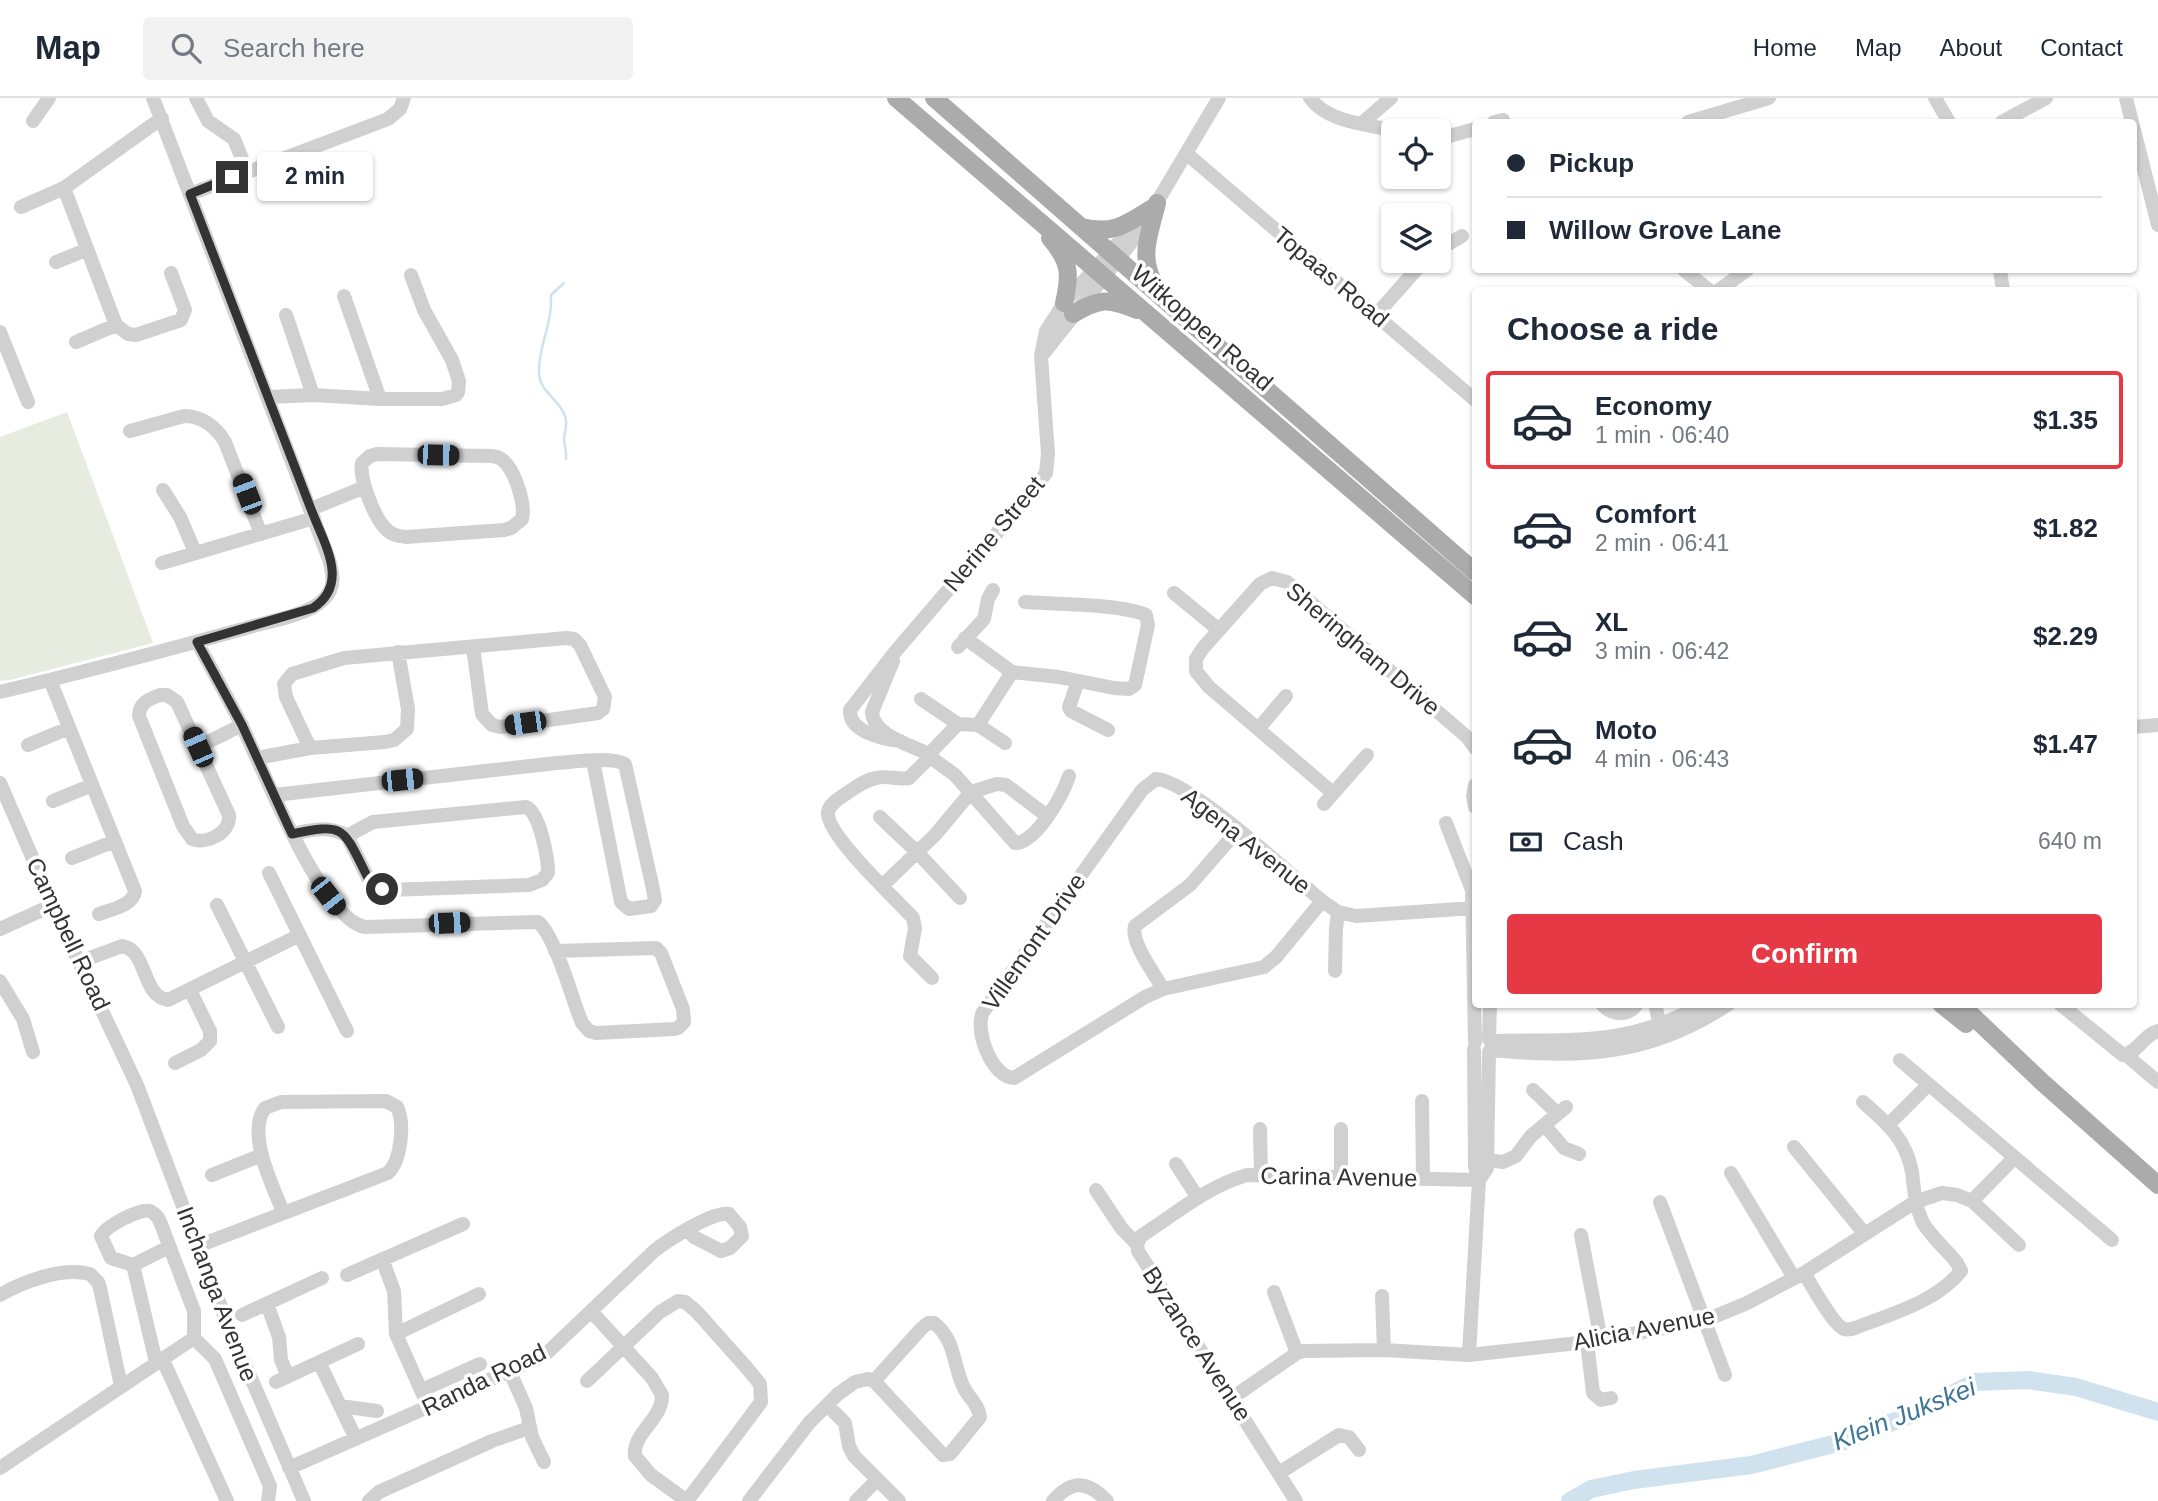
<!DOCTYPE html>
<html lang="en">
<head>
<meta charset="utf-8">
<style>
	body { margin:0; font-family:Helvetica,sans-serif; background:#f2f2f3; color:#1f2937; height:100vh; display:flex; flex-direction:column; font-size:26px; white-space:nowrap }
	* { box-sizing:border-box; margin:0 }
	p { font-size:23px; color:#747a83 }
	.icon { flex:none; width:38px; height:38px; fill:none; stroke:currentColor; stroke-width:2; stroke-linecap:round; stroke-linejoin:round }
	.map { position:relative; flex:1; overflow:hidden }
	.panel { position:absolute; left:1472px; top:189px; width:665px; height:721px; display:flex; flex-direction:column; background:#fff; border-radius:7px; box-shadow:0 2px 5px #0004 }
	.panel>* { flex:none }
	.hud { position:absolute; left:1472px; top:21px; width:665px; height:154px; border-radius:7px; box-shadow:0 2px 5px #0004; display:grid; align-content:center; height:154px; padding:0 35px; background:#fff }
	.fabs { position:absolute; left:1381px; top:21px; display:grid; gap:14px }
	.fabs a { display:grid; place-items:center; width:70px; height:70px; border-radius:7px; background:#fff; box-shadow:0 2px 5px #0004; font-size:35px }
	.end { position:absolute; width:32px; height:32px; margin:-16px; border:9px solid #333; background:#fff; box-shadow:0 0 0 4px #fff }
	.from { border-radius:50% }
	.bubble { position:absolute; height:49px; border-radius:7px; background:#fff; box-shadow:0 2px 5px #0004; font-size:23px; font-weight:600; line-height:49px; text-align:center }
	.car { position:absolute; width:21px; height:42px; margin:-21px -10px; border-radius:9px; box-shadow:0 0 5px 2px #0007; background:linear-gradient(#222 24%,#8ab4d8 0 40%,#222 0 76%,#8ab4d8 0 86%,#222 0) }
	.hud b { display:flex; align-items:center; gap:24px; height:66px; font-size:26px }
	.hud b+b { border-top:2px solid #e0e1e3 }
	.hud i { width:18px; height:18px; background:#1f2937 }
	ul { padding:0; list-style:none }
	li { display:flex; align-items:center; gap:21px; height:98px; margin:0 14px 10px; padding:0 21px; border:4px solid transparent; border-radius:7px }
	li div { flex:1 }
	li b { display:block; font-size:26px }
	li em { font-style:normal; font-weight:600 }
	li.current { border-color:#e63946 }
	li>.icon { width:63px; height:63px; stroke-width:1.5 }
	h2 { padding:0 35px; font-size:32px; line-height:84px }
	.pay { display:flex; align-items:center; gap:18px; height:77px; padding:0 35px; font-size:26px }
	.pay p { margin-inline-start:auto }
	.action { display:flex; gap:14px; margin-top:auto; padding:14px 35px }
	.action a { flex:1; height:80px; border-radius:7px; background:#e63946; color:#fff; font-size:28px; font-weight:600; line-height:80px; text-align:center }
	header { display:flex; align-items:center; gap:42px; box-sizing:border-box; height:98px; padding:0 35px; background:#fff; border-bottom:2px solid #e0e1e3 }
	header strong { font-size:33px }
	nav { display:flex; gap:38px; margin-inline-start:auto; font-size:24px }
	.search { width:490px; height:63px; background:#f2f2f3; display:flex; align-items:center; gap:18px; box-sizing:border-box; padding:0 24px; border-radius:7px; color:#747a83; font-size:26px }
	.map>svg:first-child { display:block }
</style>
</head>
<body>
<header>
<strong>Map</strong>
<div class="search"><svg class="icon" aria-label="search" viewBox="0 0 24 24"><circle cx="10" cy="10" r="6"/><path d="M15 15l6 6"/></svg>Search here</div>
<nav><a>Home</a><a>Map</a><a>About</a><a>Contact</a></nav>
</header>
<div class="map">
<svg width="2158" height="1403" viewBox="0 0 2158 1403">
	<rect width="100%" height="100%" fill="#fff"/>
	<path fill="#e6ecdf" d="M67,314l86,231 -143,37 -10,1v-244z"/>
	<g fill="none" stroke-linecap="round" stroke-linejoin="round">
		<path stroke="#cfe2ee" stroke-width="2.5" d="M564,185l-13,12c2,27 -12,50 -12,75 -1,22 20,28 26,46 3,8 0,14 -1,22 0,6 3,14 2,21"/>
		<path stroke="#cfe2ee" stroke-width="18" d="M1570,1403l21,-12 43,-9 117,-15 94,-24 75,-30 55,-29 53,-2 48,7 82,25"/>
		<path stroke="#d0d0d0" stroke-width="14" d="M196,0l12,23 26,18 13,32
			M1310,0c18,25 58,26 86,33
			M1935,0l14,24
			M2126,0l6,24
			M33,23l16,-23
			M1494,24l9,-2
			M1688,24l81,-24
			M2002,24l44,-24
			M1362,25l29,-25
			M2133,28l25,99
			M1438,41l37,-10
			M1187,56l288,246
			M64,90l52,137 12,9 8,1 45,-15 4,-10 -14,-37
			M190,96l198,-75 12,-10 4,-11
			M21,109l43,-19 98,-70
			M1438,152l24,-14
			M56,164l30,-12
			M1684,172l25,20
			M2000,172l3,20
			M1719,192l28,-20
			M344,198l36,103
			M286,217l27,80
			M1376,217l48,-54
			M0,234l28,70
			M76,244l40,-17
			M1044,255l94,-119 81,-136
			M268,299l45,-2 67,4h62l14,-4 2,-3 1,-11 -7,-21 -28,-50 -13,-35
			M130,333l54,-15c18,0 32,11 41,26l36,92
			M377,356l113,2c3,0 8,1 11,3 13,8 25,45 21,60l-11,9 -7,2 -98,7c-8,-1 -15,-2 -21,-9 -11,-12 -26,-49 -23,-65l8,-7z
			M163,392l17,27 15,35
			M311,411l54,-22
			M162,465l152,-45
			M1174,495l45,37
			M965,540l47,34 47,5 55,11 15,1 6,-4 13,-60 -2,-10c-22,-11 -93,-11 -121,-13
			M197,544c15,28 31,56 45,84 20,41 80,194 123,201l173,-5c18,15 34,77 44,101l7,8 7,2 78,-4 4,-1 6,-6 -1,-13 -22,-56 -5,-5 -101,3
			M958,549l26,-28 4,-20 5,-9
			M893,563l-21,51c1,22 35,32 52,40
			M50,582l85,211c-2,15 -24,18 -36,23
			M1078,583l-9,26 2,4 37,19
			M0,594c84,-20 167,-42 250,-65 20,-6 59,-12 74,-28 12,-12 9,-25 5,-40l-176,-461
			M160,597h7l10,7 52,113c2,17 -22,30 -37,24l-9,-13 -44,-110c0,-13 10,-17 21,-21z
			M921,601l37,25 20,1 27,18
			M978,627l34,-53
			M2133,629l25,-2
			M1259,630l27,-32
			M900,643c-18,-2 -51,-9 -50,-31l45,-58 126,-147 25,-32 2,-19 -7,-98 5,-25 18,-28 72,-80
			M28,647l41,-17
			M198,649l44,-22
			M310,650l-24,-51 -2,-13 8,-10 52,-16 222,-20 8,1 6,6 25,52 -2,12 -5,4 -98,14 -8,-2 -10,-11 -9,-67
			M932,653l26,-27
			M257,660l53,-10 75,-6 9,-2 13,-11 1,-20 -10,-57
			M933,661l22,16 60,68c21,0 48,-48 54,-67
			M926,663l-17,17c-11,2 -22,-3 -33,0 -11,2 -20,9 -29,15 -7,5 -17,10 -19,19 -3,22 68,87 85,106l2,10 -5,28 22,22
			M0,685l63,145 74,157 89,235 78,181
			M1475,687l-2,11 2,11
			M1333,695l-124,-106 -13,-16v-12l7,-11 57,-64 12,-6 15,4 180,155 8,11
			M274,697l282,-32c17,-1 55,-7 69,1l28,125 2,11 -4,6 -22,3 -8,-7 -28,-141
			M53,703l39,-16
			M1324,706l43,-49
			M880,719l37,35 43,46
			M1446,725l26,67 3,152
			M292,736c20,-4 37,-9 55,2l21,42 8,9 12,3 141,-5 13,-5 6,-7c0,-15 -8,-60 -22,-66l-153,15 -26,14
			M72,760l43,-17
			M269,775l78,158
			M883,787l52,-50 36,-43 26,-8 9,1 41,31
			M1322,803l-46,56 -12,10 -101,22 -18,8 -131,81c-22,0 -40,-48 -31,-66l159,-222 14,-11c33,1 136,97 166,122l16,11 18,4 118,-8
			M217,807l61,122
			M0,831l53,-24
			M79,864l43,-16c26,4 19,50 46,54l132,-65
			M1335,873l1,-42 2,-17
			M0,883l23,38 10,33
			M1163,891c-8,-15 -33,-47 -28,-63l55,-41 48,-55
			M1602,906c9,11 26,13 35,0
			M1655,906l7,30
			M2060,906l63,51c15,-2 20,-20 35,-24
			M1489,941l1,-35
			M1491,943c84,-2 135,6 213,-37
			M1490,952c93,8 158,7 239,-46
			M2126,957l32,27
			M1900,962l212,180
			M175,965l26,-13 9,-9v-10l-20,-41
			M1533,992l25,24
			M1422,1003l1,77
			M1889,1026l39,-39
			M1545,1028l19,22 15,6
			M1260,1031l1,45
			M1794,1049l70,86
			M1488,1062l15,2 13,-6 15,-20 35,-29
			M1176,1066l22,34
			M1731,1075l63,105
			M212,1077l50,-20
			M1341,1078v-47
			M1479,1082l8,-12 2,-116
			M1096,1092l26,39 15,15 1,7 158,250
			M1972,1103l42,-43
			M1660,1104l65,173
			M1581,1137l20,105
			M1137,1146l4,-8c34,-22 67,-50 106,-61l232,5
			M198,1148l190,-73c13,-12 17,-50 9,-66l-11,-6 -105,1 -16,6c-19,26 8,78 18,104
			M382,1161l12,32 2,43 33,74
			M133,1167l23,97
			M1804,1175c7,11 29,52 40,56 3,1 8,0 11,-1 36,-14 81,-26 106,-57l-4,-8c-10,-13 -27,-27 -35,-42 -7,-16 -8,-32 -10,-49 -6,-33 -25,-49 -49,-70
			M347,1177l116,-51
			M1274,1194l23,61
			M0,1197c24,-14 62,-28 90,-21l8,8 2,6 21,98
			M1382,1198l2,54
			M267,1206l12,33 2,23 7,16
			M591,1213l61,67 10,17c1,24 -30,38 -27,61l16,19 36,26
			M242,1217l80,-37
			M396,1236l83,-40
			M194,1240l21,21 55,127 -2,15
			M1587,1244l6,51 8,7 10,-2
			M1469,1257l10,-175 -4,-14 -1,-117
			M162,1260l65,143
			M319,1264l37,77
			M510,1274l16,36 6,29 12,25
			M587,1283l73,-69 18,-11 7,1 11,9 50,56 14,17 1,18 -74,99
			M276,1284l82,-38
			M422,1292l58,-26
			M1232,1300l65,-45 7,-2 80,-1 85,5 118,-13 117,-21 43,-18 57,-30 111,-71 27,-9 15,2 15,6 47,44
			M827,1307l18,18 4,23 5,10 45,45
			M340,1308l37,5
			M0,1370l194,-130v-27l-33,-87c-2,-6 -5,-10 -11,-13 -10,-3 -44,15 -49,25l10,22 22,7 36,-18
			M289,1370l250,-110 9,-6 106,-101c14,-11 59,-40 75,-37l11,13 2,9 -12,12 -9,3 -27,-14 -6,-7
			M1279,1375l60,-38 10,2 10,13
			M369,1403l10,-9 113,-51 37,-13
			M749,1403l60,-78 29,-29 17,-12 13,-3 6,2 69,74 7,-1 30,-37c-1,-12 -11,-19 -16,-29 -11,-22 -8,-48 -30,-65h-6l-7,6 -47,52
			M856,1403l21,-21
			M1053,1403c19,-22 35,-20 54,0"/>
		<path stroke="#ababab" stroke-width="18" d="M896,0l579,498
			M934,0l541,474
			M1157,105c-8,34 -20,55 1,87
			M1081,129c33,8 46,-3 73,-20
			M1050,140c20,24 21,35 14,65
			M1073,216c27,-16 35,-16 64,-4
			M1941,906l25,20
			M1960,906l82,78 116,103"/>
	</g>
	<g fill="none" stroke-linecap="round" stroke-linejoin="round">
		<path stroke="#333" stroke-width="9" d="M232,79l-42,17 121,315c12,33 40,74 2,99l-116,34 45,83 50,109c50,-10 50,-9 72,36 4,9 8,15 18,19"/>
	</g>
	<g text-anchor="middle" stroke-width="7" stroke-linejoin="round" paint-order="stroke">
		<g font-size="24" fill="#333" stroke="#fff">
			<text transform="translate(1331 179) rotate(40)" y="8">Topaas Road</text>
			<text transform="translate(1202 230) rotate(41)" y="8">Witkoppen Road</text>
			<text transform="translate(994 436) rotate(-50)" y="8">Nerine Street</text>
			<text transform="translate(1363 551) rotate(40)" y="8">Sheringham Drive</text>
			<text transform="translate(1246 743) rotate(38)" y="8">Agena Avenue</text>
			<text transform="translate(68 836) rotate(65)" y="8">Campbell Road</text>
			<text transform="translate(1034 844) rotate(-55)" y="8">Villemont Drive</text>
			<text transform="translate(1339 1079) rotate(1)" y="8">Carina Avenue</text>
			<text transform="translate(217 1196) rotate(69)" y="8">Inchanga Avenue</text>
			<text transform="translate(1644 1231) rotate(-11)" y="8">Alicia Avenue</text>
			<text transform="translate(1197 1246) rotate(57)" y="8">Byzance Avenue</text>
			<text transform="translate(484 1282) rotate(-26)" y="8">Randa Road</text>
		</g>
		<g font-size="26" font-style="italic" fill="#3f7597" stroke="#fff">
			<text transform="translate(1904 1316) rotate(-22)" y="9">Klein Jukskei</text>
		</g>
	</g>
</svg>
<div class="fabs">
<a><svg class="icon" aria-label="locate" viewBox="0 0 24 24"><circle cx="12" cy="12" r="6"/><path d="M12 2v4M12 18v4M2 12h4M18 12h4"/></svg></a>
<a><svg class="icon" aria-label="layers" viewBox="0 0 24 24"><path d="M12 4l9 5-9 5-9-5zM3 14l9 5 9-5"/></svg></a>
</div>
<i class="end from" style="left:382px;top:791px"></i>
<i class="end" style="left:232px;top:79px"></i>
<div class="bubble" style="left:257px;top:54px;width:116px">2 min</div>
<i class="car" style="left:438px;top:357px;rotate:91deg"></i>
<i class="car" style="left:247px;top:396px;rotate:339deg"></i>
<i class="car" style="left:525px;top:625px;rotate:262deg"></i>
<i class="car" style="left:198px;top:649px;rotate:336deg"></i>
<i class="car" style="left:402px;top:682px;rotate:84deg"></i>
<i class="car" style="left:328px;top:798px;rotate:142deg"></i>
<i class="car" style="left:449px;top:825px;rotate:88deg"></i>
<div class="hud">
<b><i class="from"></i>Pickup</b>
<b><i></i>Willow Grove Lane</b>
</div>
<section class="panel">
<h2>Choose a ride</h2>
<ul>
<li class="current"><svg class="icon" aria-label="car" viewBox="0 0 24 24"><path d="M5 17H2v-5l4-1 3-4h7l3 4 3 1v5h-3M9 17h6M6 11h13"/><circle cx="7" cy="17" r="2"/><circle cx="17" cy="17" r="2"/></svg><div><b>Economy</b><p>1 min · 06:40</p></div><em>$1.35</em></li>
<li><svg class="icon" aria-label="car" viewBox="0 0 24 24"><path d="M5 17H2v-5l4-1 3-4h7l3 4 3 1v5h-3M9 17h6M6 11h13"/><circle cx="7" cy="17" r="2"/><circle cx="17" cy="17" r="2"/></svg><div><b>Comfort</b><p>2 min · 06:41</p></div><em>$1.82</em></li>
<li><svg class="icon" aria-label="car" viewBox="0 0 24 24"><path d="M5 17H2v-5l4-1 3-4h7l3 4 3 1v5h-3M9 17h6M6 11h13"/><circle cx="7" cy="17" r="2"/><circle cx="17" cy="17" r="2"/></svg><div><b>XL</b><p>3 min · 06:42</p></div><em>$2.29</em></li>
<li><svg class="icon" aria-label="car" viewBox="0 0 24 24"><path d="M5 17H2v-5l4-1 3-4h7l3 4 3 1v5h-3M9 17h6M6 11h13"/><circle cx="7" cy="17" r="2"/><circle cx="17" cy="17" r="2"/></svg><div><b>Moto</b><p>4 min · 06:43</p></div><em>$1.47</em></li>
</ul>
<div class="pay"><svg class="icon" aria-label="cash" viewBox="0 0 24 24"><path d="M3 7h18v10H3z"/><circle cx="12" cy="12" r="2"/></svg>Cash<p>640 m</p></div>
<div class="action"><a>Confirm</a></div>
</section>
</div>
</body>
</html>
